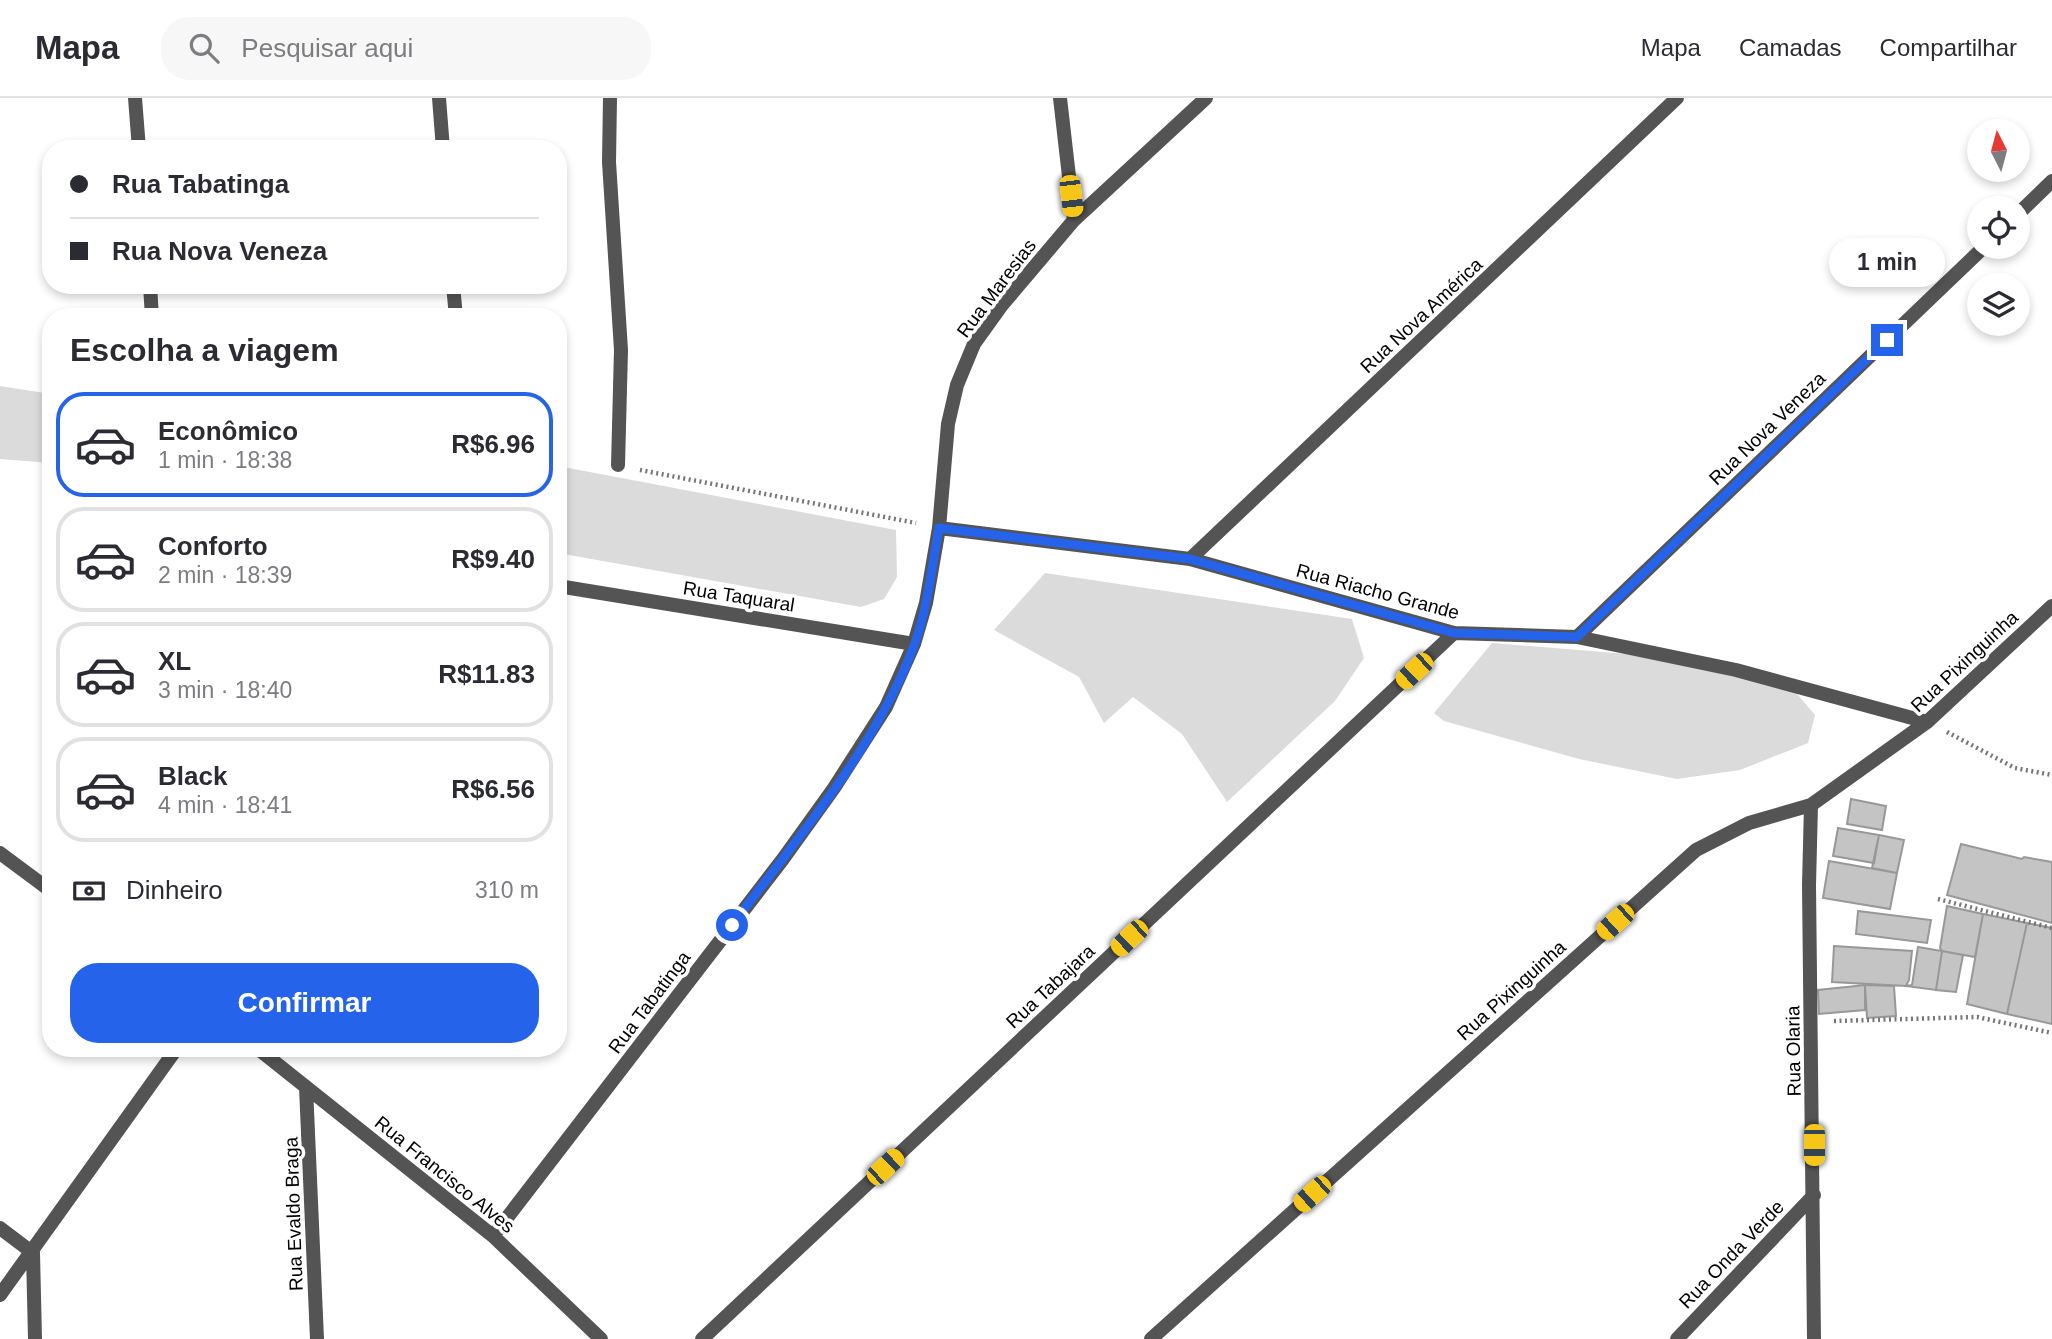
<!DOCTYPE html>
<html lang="pt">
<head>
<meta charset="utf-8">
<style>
	body { margin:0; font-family:Helvetica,sans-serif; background:#f7f7f7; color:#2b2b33; height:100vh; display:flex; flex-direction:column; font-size:26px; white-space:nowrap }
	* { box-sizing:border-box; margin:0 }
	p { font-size:23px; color:#7c7c81 }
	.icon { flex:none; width:38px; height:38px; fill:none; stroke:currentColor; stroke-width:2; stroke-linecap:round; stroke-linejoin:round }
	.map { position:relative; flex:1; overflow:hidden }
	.sheet { position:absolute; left:42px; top:210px; width:525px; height:749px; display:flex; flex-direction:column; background:#fff; border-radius:28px; box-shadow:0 4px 10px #0003 }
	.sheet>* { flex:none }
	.hud { position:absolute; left:42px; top:42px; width:525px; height:154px; border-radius:28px; box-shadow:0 4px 10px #0003; display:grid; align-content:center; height:154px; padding:0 28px; background:#fff }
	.needle { width:46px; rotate:354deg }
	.buttons { position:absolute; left:1967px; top:21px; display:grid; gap:14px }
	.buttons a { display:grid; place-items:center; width:63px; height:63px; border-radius:50%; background:#fff; box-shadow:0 4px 10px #0003; font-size:35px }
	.end { position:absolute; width:32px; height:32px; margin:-16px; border:9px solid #2563eb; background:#fff; box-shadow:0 0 0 4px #fff }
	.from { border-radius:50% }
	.bubble { position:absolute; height:49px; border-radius:24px; background:#fff; box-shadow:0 4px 10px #0003; font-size:23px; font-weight:800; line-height:49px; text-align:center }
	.car { position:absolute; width:21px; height:42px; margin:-21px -10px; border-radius:9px; box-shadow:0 0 5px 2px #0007; background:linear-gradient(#f5c518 24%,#345 0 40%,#f5c518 0 76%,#345 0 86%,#f5c518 0) }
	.hud b { display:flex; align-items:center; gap:24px; height:66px; font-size:26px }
	.hud b+b { border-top:2px solid #e1e1e2 }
	.hud i { width:18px; height:18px; background:#2b2b33 }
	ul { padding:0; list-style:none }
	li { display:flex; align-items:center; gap:21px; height:105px; margin:0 14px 10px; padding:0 14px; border:4px solid #e1e1e2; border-radius:28px }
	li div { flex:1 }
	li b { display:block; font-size:26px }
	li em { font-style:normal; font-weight:800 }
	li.current { border-color:#2563eb }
	li>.icon { width:63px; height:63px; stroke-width:1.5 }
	h2 { padding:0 28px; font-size:32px; line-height:84px }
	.pay { display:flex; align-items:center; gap:18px; height:77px; padding:0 28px; font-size:26px }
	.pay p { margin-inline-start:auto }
	.button { display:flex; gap:14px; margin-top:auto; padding:14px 28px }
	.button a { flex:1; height:80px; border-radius:28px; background:#2563eb; color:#fff; font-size:28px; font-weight:800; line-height:80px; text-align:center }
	header { display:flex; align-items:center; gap:42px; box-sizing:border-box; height:98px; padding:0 35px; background:#fff; border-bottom:2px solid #e1e1e2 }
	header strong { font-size:33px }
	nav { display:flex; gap:38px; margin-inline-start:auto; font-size:24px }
	.search { width:490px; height:63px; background:#f7f7f7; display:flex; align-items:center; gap:18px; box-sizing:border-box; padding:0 24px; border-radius:28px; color:#7c7c81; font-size:26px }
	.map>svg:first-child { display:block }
</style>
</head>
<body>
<header>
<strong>Mapa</strong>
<div class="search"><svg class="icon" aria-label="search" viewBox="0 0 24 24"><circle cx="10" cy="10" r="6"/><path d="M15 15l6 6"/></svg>Pesquisar aqui</div>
<nav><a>Mapa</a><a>Camadas</a><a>Compartilhar</a></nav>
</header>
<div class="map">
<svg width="2052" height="1241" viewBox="0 0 2052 1241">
	<rect width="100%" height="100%" fill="#fff"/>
	<path fill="#dbdbdb" d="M0,288l51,8v69l-51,-4z
		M558,368l338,64 1,47 -13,22 -23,8 -303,-54z
		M1045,475l307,46 12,39 -29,43 -108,101 -45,-68 -49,-37 -29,26 -25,-46 -85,-47z
		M1492,545l135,11 165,34 23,27 -7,28 -68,27 -63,9 -98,-20 -135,-38 -10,-8z"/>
	<path fill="#c4c4c4" stroke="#989898" stroke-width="2" d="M1851,701l35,7 -4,24 -35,-6z
		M1838,730l41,7 -5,28 -41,-7z
		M1879,737l25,5 -7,33 -25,-5z
		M1961,746l61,15 2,-2 28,5v61l-105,-28z
		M1829,763l68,12 -7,36 -67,-11z
		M1947,808l36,8 -8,43 -33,-6 -2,-3z
		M1858,813l73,9 -4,23 -71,-9z
		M1983,816l44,9 -20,91 -40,-10z
		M2027,825l25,5v96l-45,-10z
		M1834,848l78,5 -3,29 -3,6 -74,-4z
		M1918,849l24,4 -6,39 -30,-4 6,-1z
		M1942,853l21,4 -7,37 -20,-2z
		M1865,887v25l-46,4 -1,-24z
		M1865,887l29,1 2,30 -29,2z"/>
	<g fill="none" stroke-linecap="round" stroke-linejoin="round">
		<path stroke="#767676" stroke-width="4.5" stroke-dasharray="2 3.5" stroke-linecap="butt" d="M640,372l276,53
			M1947,634l68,36 37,7
			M1938,801l114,29
			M1834,923l143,-4 75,16"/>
		<path stroke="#545454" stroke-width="14" d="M135,0l4,51
			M439,0l4,51
			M610,0l-1,64 12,188 -3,115
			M1060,0l14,122
			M2018,116l34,-33
			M150,187l2,32
			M453,187l3,32
			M939,430l251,31 264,74 123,4 159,33 191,52
			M1190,461l487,-461
			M558,488l356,58
			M1577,539l407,-390
			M1811,707l-2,80 5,454
			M0,755l51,38
			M257,950l236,188 108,103
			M306,989l11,252
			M0,1130l33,25
			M493,1138l290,-377 51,-71 52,-81 28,-63 12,-41 13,-75 9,-104 9,-39 17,-41 28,-39 72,-85 132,-122
			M33,1155l2,86
			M0,1197l177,-247
			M702,1241l752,-706
			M1151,1241l545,-489 53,-27 62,-18 116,-83 125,-116
			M1677,1241l137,-144"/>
	</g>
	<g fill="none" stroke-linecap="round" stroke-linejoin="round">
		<path stroke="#2563eb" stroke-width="9" d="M732,827c65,-86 146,-180 183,-282 13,-37 17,-77 24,-115l251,31 264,74 123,4 310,-297"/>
	</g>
	<g text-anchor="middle" stroke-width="7" stroke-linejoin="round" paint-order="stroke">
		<g font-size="19" fill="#000" stroke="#fff">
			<text transform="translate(996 190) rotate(-53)" y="7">Rua Maresias</text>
			<text transform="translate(1421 217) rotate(-43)" y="7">Rua Nova América</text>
			<text transform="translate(1767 330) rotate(-44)" y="7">Rua Nova Veneza</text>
			<text transform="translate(1378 493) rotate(15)" y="7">Rua Riacho Grande</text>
			<text transform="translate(739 498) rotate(9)" y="7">Rua Taquaral</text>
			<text transform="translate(1964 563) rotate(-43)" y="7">Rua Pixinguinha</text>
			<text transform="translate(1050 888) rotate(-43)" y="7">Rua Tabajara</text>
			<text transform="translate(1511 892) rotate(-42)" y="7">Rua Pixinguinha</text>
			<text transform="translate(649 904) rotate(-53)" y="7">Rua Tabatinga</text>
			<text transform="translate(1793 953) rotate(-91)" y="7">Rua Olaria</text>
			<text transform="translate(445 1076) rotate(39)" y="7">Rua Francisco Alves</text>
			<text transform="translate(293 1116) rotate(-92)" y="7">Rua Evaldo Braga</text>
			<text transform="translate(1731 1156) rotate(-46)" y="7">Rua Onda Verde</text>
		</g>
	</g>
</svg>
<div class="buttons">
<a><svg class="needle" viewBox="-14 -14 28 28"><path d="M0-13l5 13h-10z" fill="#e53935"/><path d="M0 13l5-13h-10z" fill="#7c7c81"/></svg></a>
<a><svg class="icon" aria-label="locate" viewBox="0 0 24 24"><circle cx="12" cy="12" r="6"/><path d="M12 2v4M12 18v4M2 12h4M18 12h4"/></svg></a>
<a><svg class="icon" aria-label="layers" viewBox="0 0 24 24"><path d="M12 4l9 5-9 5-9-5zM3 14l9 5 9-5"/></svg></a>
</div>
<i class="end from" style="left:732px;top:827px"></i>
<i class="end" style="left:1887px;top:242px"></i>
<div class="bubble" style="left:1829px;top:140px;width:116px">1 min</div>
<i class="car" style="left:1071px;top:98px;rotate:173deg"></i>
<i class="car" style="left:1414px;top:573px;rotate:227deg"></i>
<i class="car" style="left:1615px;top:824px;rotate:228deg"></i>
<i class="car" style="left:1129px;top:840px;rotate:227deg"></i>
<i class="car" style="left:1814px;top:1047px;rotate:180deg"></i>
<i class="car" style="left:885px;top:1069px;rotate:47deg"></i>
<i class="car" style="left:1312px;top:1096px;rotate:228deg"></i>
<div class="hud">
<b><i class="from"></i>Rua Tabatinga</b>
<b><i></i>Rua Nova Veneza</b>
</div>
<section class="sheet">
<h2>Escolha a viagem</h2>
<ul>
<li class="current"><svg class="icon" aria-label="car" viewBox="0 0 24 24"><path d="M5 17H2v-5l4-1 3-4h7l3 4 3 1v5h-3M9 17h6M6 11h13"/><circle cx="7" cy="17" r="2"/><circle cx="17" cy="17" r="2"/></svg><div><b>Econômico</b><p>1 min · 18:38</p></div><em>R$6.96</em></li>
<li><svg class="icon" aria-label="car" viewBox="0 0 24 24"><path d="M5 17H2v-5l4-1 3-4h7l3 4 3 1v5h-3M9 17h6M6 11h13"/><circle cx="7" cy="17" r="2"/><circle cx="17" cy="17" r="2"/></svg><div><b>Conforto</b><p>2 min · 18:39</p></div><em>R$9.40</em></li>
<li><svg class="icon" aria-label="car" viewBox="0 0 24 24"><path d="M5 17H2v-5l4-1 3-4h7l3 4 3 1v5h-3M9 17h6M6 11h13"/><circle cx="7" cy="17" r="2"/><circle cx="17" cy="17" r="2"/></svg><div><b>XL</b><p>3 min · 18:40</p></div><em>R$11.83</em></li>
<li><svg class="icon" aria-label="car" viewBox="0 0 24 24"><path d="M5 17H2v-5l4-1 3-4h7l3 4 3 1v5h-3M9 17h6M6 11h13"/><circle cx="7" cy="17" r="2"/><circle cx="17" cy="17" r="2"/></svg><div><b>Black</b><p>4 min · 18:41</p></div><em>R$6.56</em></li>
</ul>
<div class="pay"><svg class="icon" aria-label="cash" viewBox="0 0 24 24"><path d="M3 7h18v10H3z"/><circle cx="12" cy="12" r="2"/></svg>Dinheiro<p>310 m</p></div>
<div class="button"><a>Confirmar</a></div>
</section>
</div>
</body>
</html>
